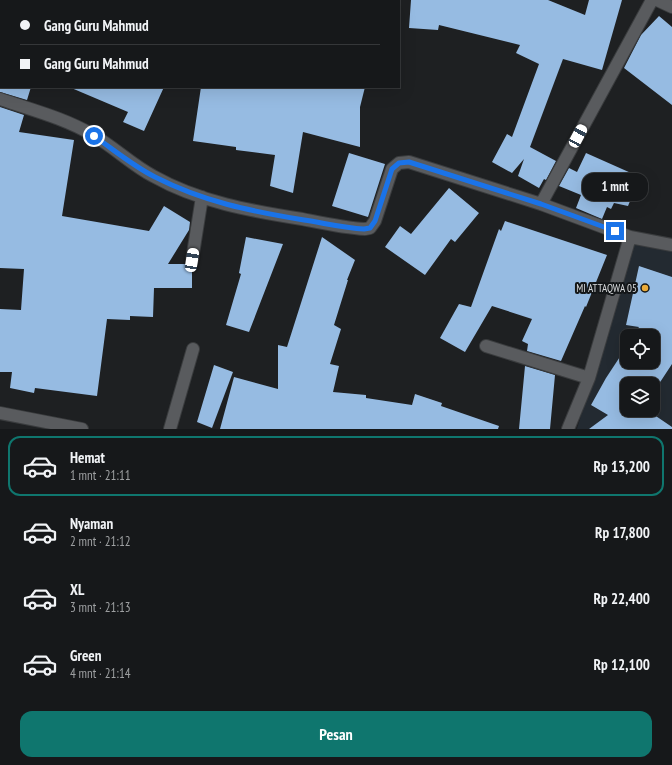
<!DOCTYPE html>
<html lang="id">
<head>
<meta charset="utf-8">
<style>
	body { margin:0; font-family:"PT Sans Narrow",sans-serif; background:#232527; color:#f1f3f6; height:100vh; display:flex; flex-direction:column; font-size:15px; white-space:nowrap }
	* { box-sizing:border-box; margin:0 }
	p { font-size:13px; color:#9ea0a2 }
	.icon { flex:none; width:22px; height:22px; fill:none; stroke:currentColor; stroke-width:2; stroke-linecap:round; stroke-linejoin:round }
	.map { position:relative; height:429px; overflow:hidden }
	.drawer { display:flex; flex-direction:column; background:#16181a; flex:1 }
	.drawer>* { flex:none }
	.guide { position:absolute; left:0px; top:0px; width:400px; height:88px; box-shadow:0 4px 16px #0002,0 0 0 1px #353739; display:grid; align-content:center; height:88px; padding:0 20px; background:#16181a }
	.tools { position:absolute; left:620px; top:329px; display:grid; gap:8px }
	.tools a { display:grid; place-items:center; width:40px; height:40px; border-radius:8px; background:#16181a; box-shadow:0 4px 16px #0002,0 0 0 1px #353739; font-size:20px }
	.end { position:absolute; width:18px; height:18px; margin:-9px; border:5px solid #1a73e8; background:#fff; box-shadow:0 0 0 2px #fff }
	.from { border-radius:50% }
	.bubble { position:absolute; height:28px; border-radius:12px; background:#16181a; box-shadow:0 4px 16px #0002,0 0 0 1px #353739; font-size:13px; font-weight:700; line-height:28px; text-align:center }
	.car { position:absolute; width:12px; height:24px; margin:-12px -6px; border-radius:5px; box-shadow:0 0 3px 1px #0007; background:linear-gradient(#fff 24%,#345 0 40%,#fff 0 76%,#345 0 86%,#fff 0) }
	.guide b { display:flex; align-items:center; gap:14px; height:38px; font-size:15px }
	.guide b+b { border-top:1px solid #353739 }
	.guide i { width:10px; height:10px; background:#f1f3f6 }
	ul { padding:7px 0 0; list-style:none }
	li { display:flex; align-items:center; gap:12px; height:60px; margin:0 8px 6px; padding:0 12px; border:2px solid transparent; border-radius:12px }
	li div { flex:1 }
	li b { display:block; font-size:15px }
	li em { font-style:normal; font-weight:700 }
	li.current { border-color:#0f766e }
	li>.icon { width:36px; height:36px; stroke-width:1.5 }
	.action { display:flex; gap:8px; margin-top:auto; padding:8px 20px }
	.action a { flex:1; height:46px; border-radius:12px; background:#0f766e; color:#fff; font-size:16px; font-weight:700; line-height:46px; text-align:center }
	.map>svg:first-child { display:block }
</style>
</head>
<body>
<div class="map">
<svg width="672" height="429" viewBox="0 0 672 429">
	<rect width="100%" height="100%" fill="#1e2022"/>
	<path fill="#232a31" d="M633,234l39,6v112l-19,-16h-26v10l-21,32 21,14 -22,-10 -14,23 41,24h-55z
		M672,364v65l-25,-19h6v-17z"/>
	<path fill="#96bbe2" d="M411,0h137l37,15 4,-15h33l-20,70 -39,-11 -33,88 26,14 -10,19 -2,-1 -5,9 -21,-12 6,-17 -12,14 -20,-11 15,-28 5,3 27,-73 -23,-11 4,-8 -81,-20 -1,5 -29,-2z
		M659,16l13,11v78l-48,-37 17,-33z
		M0,87h31l-4,13 -27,-8z
		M69,87h95l-20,44 -21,-9 5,-10z
		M201,87h164l-5,20v40l-57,-15 -10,61 -23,-7 5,-31 -39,-5v-3l-43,-6z
		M0,107l24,8 -5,17 55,8 -12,76 87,15 15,-25 26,16 -1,8 -21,34h18l6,3v21h-38l-1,29 -23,-1v4l-23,-1 -10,77 -62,-8 -1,5 -24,-5 2,-16h-12v-63l21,1 3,-41 -24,-1z
		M349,153l36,11 -17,53 -36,-11z
		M586,153l54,24 -12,29 -14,-3 -3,6 -4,-2 -5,12 -26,-11 5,-13 -22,-9 10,-18 8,4z
		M449,188l30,25 -24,29 -4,-3 -26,36 -40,-28 15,-21 11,8z
		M505,221l102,34 -21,52 -1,-1 -24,55 -34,-10 1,-7 -6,-3 10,-22 -40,-13 -27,46 -25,-14 19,-34 12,3 28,-78 2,2z
		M246,237l37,7 -34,88 -23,-7 15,-51 -2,-1z
		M322,237l33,23 -8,20h1l-14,45 7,4 -11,35 9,2 -6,26 33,3v3l46,7 3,-11 27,9 -1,3 58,20 -1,3h-278l14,-52 44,12v-44l9,2z
		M639,266l33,11v87l-19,29v-9h-26v26h20l25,17v2h-83l19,-14 -17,-10 15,-27 21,-32v16h26v-26h-20l6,-9 -13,-2z
		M214,365l19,7 -21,56 -15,-6z
		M525,366l30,9 -5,54h-31z"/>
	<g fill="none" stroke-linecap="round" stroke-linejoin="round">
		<g stroke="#3a3c3e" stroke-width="14">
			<path id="street" d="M657,0l15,7
				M0,99c32,11 64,19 93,36 21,12 39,30 60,41 46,26 98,35 149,43 20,4 42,9 63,10l5,-1 5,-7 17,-52 7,-6 10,-1 132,42 89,33 42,8
				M541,204l111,-204
				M192,260l10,-63
				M486,346l103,32
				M0,413l82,16
				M170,429l23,-80
				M568,429l21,-51 41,-141"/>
		</g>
		<use href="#street" stroke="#595b5e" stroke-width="12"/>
	</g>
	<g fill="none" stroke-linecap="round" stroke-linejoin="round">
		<path stroke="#1a73e8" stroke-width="5" d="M94,136c20,14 39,30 61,41 49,25 95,34 149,43 20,3 40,8 60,9l6,-1 5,-7 17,-52 7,-6 10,-1 132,42 74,27"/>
	</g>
	<circle fill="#eaaa39" stroke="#141719" stroke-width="1.5" cx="645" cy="288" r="4"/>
	<g text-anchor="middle" stroke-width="4" stroke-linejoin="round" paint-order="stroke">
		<g font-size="11" fill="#d7d9db" stroke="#141719" text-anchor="end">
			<text x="637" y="292">MI ATTAQWA 05</text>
		</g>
	</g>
</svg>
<div class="tools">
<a><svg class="icon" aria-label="locate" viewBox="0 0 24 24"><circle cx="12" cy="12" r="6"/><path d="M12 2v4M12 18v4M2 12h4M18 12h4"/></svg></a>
<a><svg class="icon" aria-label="layers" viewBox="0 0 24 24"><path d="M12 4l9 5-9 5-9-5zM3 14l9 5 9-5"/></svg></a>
</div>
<i class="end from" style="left:94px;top:136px"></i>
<i class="end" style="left:615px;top:231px"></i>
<div class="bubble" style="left:582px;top:173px;width:66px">1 mnt</div>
<i class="car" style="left:578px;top:136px;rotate:28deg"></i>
<i class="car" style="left:192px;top:260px;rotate:9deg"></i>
<div class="guide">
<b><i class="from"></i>Gang Guru Mahmud</b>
<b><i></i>Gang Guru Mahmud</b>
</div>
</div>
<section class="drawer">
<ul>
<li class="current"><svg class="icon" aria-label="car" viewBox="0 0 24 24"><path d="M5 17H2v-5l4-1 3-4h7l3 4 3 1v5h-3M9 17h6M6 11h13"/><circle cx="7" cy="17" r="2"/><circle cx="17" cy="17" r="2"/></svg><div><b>Hemat</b><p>1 mnt · 21:11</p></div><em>Rp 13,200</em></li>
<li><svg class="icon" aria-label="car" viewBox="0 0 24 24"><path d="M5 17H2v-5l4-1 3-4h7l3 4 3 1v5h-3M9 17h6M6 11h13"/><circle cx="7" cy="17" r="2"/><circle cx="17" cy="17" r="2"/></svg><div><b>Nyaman</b><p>2 mnt · 21:12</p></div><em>Rp 17,800</em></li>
<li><svg class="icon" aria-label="car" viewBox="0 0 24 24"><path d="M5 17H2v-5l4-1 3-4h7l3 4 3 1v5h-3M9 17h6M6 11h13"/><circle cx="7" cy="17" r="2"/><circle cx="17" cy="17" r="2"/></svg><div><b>XL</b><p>3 mnt · 21:13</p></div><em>Rp 22,400</em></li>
<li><svg class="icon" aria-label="car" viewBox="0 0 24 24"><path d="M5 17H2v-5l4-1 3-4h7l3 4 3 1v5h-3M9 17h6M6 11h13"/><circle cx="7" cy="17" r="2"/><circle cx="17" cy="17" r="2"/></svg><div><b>Green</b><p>4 mnt · 21:14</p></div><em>Rp 12,100</em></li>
</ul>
<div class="action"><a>Pesan</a></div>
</section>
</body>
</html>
